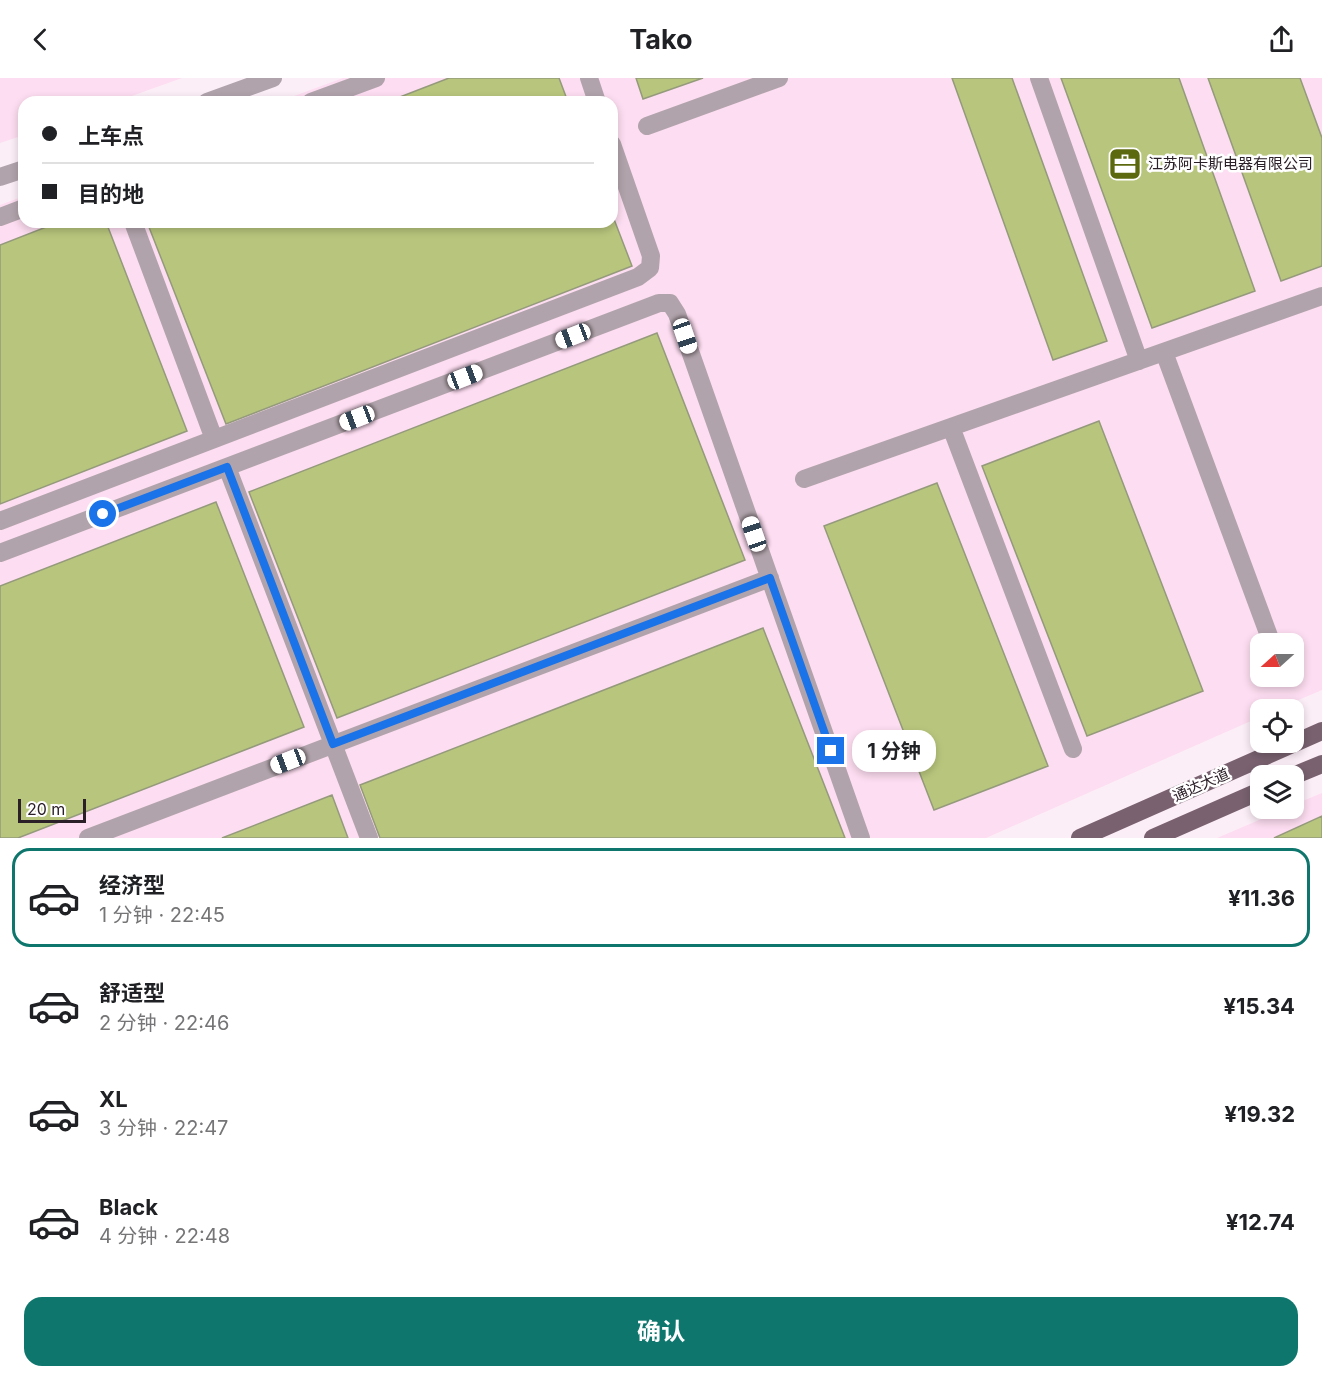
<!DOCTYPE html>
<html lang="zh">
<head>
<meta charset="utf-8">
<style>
	body { margin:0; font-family:Inter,"Noto Sans SC",sans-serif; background:#f6f6f6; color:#202124; height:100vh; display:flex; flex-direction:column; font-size:22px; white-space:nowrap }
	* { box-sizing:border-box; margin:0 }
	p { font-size:20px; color:#757577 }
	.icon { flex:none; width:33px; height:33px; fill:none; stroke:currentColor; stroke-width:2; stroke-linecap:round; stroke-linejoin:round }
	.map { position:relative; height:760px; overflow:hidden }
	.details { display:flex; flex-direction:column; background:#fff; flex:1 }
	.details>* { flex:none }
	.top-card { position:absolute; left:18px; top:18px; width:600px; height:132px; border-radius:18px; box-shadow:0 3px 9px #0003; display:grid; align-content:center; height:132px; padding:0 24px; background:#fff }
	.needle { width:39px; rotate:249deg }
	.controls { position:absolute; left:1250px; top:555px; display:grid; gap:12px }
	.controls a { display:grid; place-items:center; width:54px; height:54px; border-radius:12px; background:#fff; box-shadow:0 3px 9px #0003; font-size:30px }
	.scale { position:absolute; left:18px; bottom:15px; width:68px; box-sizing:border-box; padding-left:6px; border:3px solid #2c2028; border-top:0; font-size:16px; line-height:21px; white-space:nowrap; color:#2c2028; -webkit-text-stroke:4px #fff; paint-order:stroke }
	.end { position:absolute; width:27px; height:27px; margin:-14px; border:8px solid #1a73e8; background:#fff; box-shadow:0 0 0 3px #fff }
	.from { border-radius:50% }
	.bubble { position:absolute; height:42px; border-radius:18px; background:#fff; box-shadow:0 3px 9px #0003; font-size:20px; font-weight:700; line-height:42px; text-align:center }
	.car { position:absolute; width:18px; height:36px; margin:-18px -9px; border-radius:8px; box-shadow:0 0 4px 2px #0007; background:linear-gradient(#fff 24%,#345 0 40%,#fff 0 76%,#345 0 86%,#fff 0) }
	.top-card b { display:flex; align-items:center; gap:21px; height:57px; font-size:22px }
	.top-card b+b { border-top:2px solid #e0e0e0 }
	.top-card i { width:15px; height:15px; background:#202124 }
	ul { padding:10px 0 0; list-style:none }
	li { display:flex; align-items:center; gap:18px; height:99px; margin:0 12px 9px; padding:0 12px; border:3px solid transparent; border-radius:18px }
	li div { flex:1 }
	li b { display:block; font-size:22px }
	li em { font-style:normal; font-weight:700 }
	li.on { border-color:#0f766e }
	li>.icon { width:54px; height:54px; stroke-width:1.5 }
	.cta { display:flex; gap:12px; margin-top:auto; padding:12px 24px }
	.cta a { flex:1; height:69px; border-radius:18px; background:#0f766e; color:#fff; font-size:24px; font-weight:700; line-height:69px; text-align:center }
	header { display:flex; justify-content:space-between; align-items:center; height:78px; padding:0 24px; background:#fff; font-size:27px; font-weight:700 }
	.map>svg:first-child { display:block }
</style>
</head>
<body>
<header><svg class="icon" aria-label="back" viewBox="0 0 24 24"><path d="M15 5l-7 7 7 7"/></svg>Tako<svg class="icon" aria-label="share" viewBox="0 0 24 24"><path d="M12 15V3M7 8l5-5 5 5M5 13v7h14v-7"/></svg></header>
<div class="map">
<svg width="1322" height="760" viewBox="0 0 1322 760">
	<rect width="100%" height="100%" fill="#fceef7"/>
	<path fill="#fdddf1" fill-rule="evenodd" d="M0,0h182l-67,24h-91v33l-24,8z
		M343,0h979v612l-45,19 -17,1v7l-274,121h-986v-633l24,-9v26h588v-120h-334zM1260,566h33v32h-33z
		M1322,715v45h-105l68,-29 8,-1v-3z"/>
	<path fill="#b8c67d" stroke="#949a7b" stroke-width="1.5" d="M449,0h110l9,24h-181z
		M636,0h67l-60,21z
		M952,0h60l95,263 -54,19z
		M1061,0h118l76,213 -103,37z
		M1208,0h92l22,60v128l-41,15z
		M612,136l20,52 -406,158 -79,-202h465z
		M59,144h47l81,209 -187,73v-259z
		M657,255l88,227 -408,158 -88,-226z
		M1099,343l104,270 -116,45 -105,-270z
		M937,405l111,283 -114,44 -110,-284z
		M216,424l88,225 -286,111h-18v-252z
		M763,550l82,210h-465l-20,-53z
		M332,717l16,43h-126z
		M1322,738v22h-48z"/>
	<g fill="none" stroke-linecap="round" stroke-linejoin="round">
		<path stroke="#b1a3ab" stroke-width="18" d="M589,0l8,24
			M1039,0l100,283
			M207,24l66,-24
			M311,24l65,-24
			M647,48l132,-48
			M0,99l24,-8
			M0,139l24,-9
			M133,144l81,217
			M1164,274l108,292
			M951,349l122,322
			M227,389l142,371
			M804,401l518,-183
			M0,443l638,-244 12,-9 1,-12 -39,-112
			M0,475l659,-250h11l7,11 184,524
			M88,760l682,-260"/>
		<path stroke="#796170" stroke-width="18" d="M1293,698l29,-12
			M1080,760l242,-107
			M1153,760l107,-47"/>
	</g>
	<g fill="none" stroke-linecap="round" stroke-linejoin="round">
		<path stroke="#1a73e8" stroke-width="8" d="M103,436l124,-47 106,277 437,-166 61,173"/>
	</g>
	<defs>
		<g id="office-square" transform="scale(1.725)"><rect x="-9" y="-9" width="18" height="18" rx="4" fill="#5d690f" stroke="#fff"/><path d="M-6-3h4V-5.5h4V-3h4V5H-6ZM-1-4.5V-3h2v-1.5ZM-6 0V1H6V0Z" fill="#fff"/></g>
	</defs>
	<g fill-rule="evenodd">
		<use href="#office-square" x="1125" y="86"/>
	</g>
	<g text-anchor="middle" stroke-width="5" stroke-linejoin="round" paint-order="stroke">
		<g font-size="15" fill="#2c2028" stroke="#fff" text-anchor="start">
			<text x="1148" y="91">江苏阿卡斯电器有限公司</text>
		</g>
		<g font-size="15" fill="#2c2028" stroke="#fff">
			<text transform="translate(1201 707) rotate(-24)" y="5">通达大道</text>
		</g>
	</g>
</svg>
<div class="controls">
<a><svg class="needle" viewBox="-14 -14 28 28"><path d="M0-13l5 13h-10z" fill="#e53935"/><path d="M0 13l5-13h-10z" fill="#757577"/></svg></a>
<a><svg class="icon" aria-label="locate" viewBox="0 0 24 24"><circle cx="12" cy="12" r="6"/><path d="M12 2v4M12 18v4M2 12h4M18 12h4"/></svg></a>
<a><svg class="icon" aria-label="layers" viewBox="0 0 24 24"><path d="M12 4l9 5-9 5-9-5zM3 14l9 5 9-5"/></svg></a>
</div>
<div class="scale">20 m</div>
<i class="end from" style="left:103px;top:436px"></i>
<i class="end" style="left:831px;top:673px"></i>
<div class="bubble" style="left:852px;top:652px;width:84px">1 分钟</div>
<i class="car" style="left:573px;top:258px;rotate:249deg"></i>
<i class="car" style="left:685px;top:258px;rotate:161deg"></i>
<i class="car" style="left:465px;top:299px;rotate:69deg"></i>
<i class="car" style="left:357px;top:340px;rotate:249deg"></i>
<i class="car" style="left:754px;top:456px;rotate:341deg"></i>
<i class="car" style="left:288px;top:683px;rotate:249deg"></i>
<div class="top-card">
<b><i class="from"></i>上车点</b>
<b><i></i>目的地</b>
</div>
</div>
<section class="details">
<ul>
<li class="on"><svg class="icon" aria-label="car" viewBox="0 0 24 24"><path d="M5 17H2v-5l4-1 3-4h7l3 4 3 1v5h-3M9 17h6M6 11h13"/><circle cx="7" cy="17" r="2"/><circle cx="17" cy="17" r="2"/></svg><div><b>经济型</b><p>1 分钟 · 22:45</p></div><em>¥11.36</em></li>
<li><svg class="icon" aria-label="car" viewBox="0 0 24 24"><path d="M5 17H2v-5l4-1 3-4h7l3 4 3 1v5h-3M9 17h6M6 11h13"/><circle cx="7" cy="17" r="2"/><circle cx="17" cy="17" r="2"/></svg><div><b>舒适型</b><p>2 分钟 · 22:46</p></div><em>¥15.34</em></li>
<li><svg class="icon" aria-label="car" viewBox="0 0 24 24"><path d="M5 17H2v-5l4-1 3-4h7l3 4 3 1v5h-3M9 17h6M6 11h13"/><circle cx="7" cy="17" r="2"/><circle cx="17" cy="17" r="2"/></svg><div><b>XL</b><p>3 分钟 · 22:47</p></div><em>¥19.32</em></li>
<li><svg class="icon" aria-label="car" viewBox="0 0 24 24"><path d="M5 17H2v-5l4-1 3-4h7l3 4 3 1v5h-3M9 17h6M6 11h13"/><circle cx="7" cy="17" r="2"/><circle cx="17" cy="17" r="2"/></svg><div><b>Black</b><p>4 分钟 · 22:48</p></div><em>¥12.74</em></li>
</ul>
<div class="cta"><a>确认</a></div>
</section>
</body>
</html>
